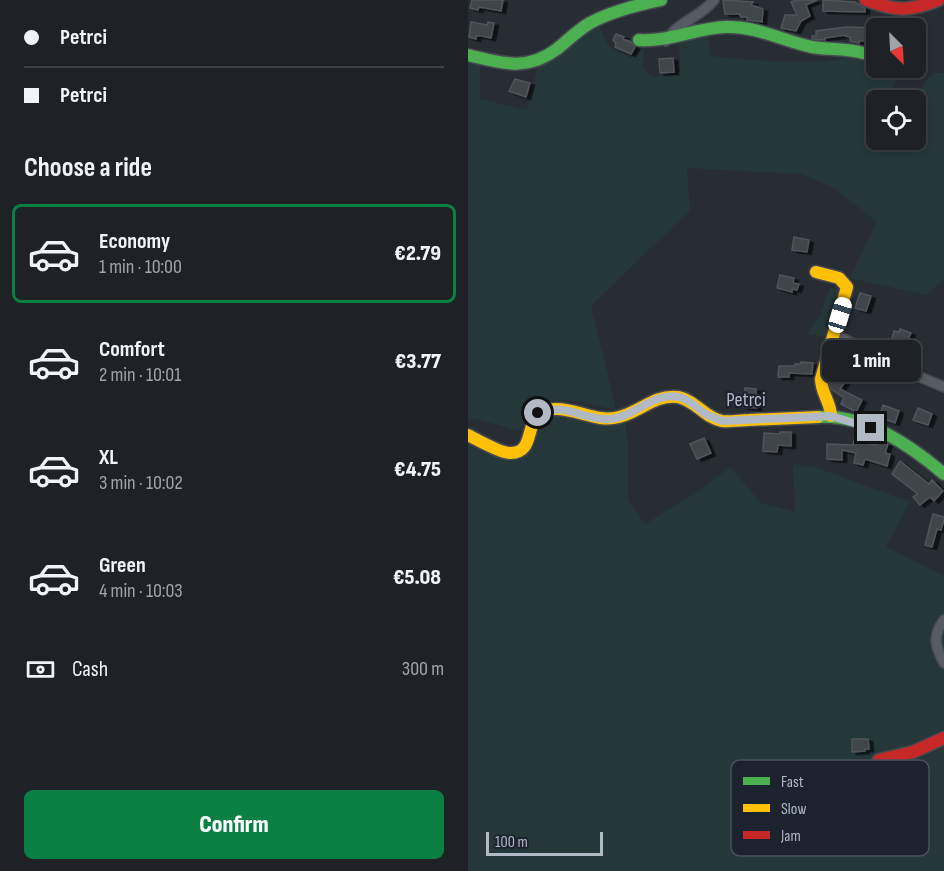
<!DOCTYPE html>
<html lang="en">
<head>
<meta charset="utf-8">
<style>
	body { margin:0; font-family:"Sofia Sans Condensed",sans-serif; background:#2b2f33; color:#f1f3f6; height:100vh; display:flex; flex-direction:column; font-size:22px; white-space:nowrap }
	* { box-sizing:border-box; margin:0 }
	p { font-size:20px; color:#a1a4a7 }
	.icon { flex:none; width:33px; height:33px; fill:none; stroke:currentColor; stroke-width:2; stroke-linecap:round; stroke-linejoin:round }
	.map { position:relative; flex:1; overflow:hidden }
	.panel { display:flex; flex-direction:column; background:#1e2227; width:468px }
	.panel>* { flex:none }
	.banner { display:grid; align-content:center; height:132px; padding:0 24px; background:#1e2227 }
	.needle { width:39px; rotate:156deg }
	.controls { position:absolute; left:398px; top:18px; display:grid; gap:12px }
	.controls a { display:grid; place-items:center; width:60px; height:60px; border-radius:9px; background:#1e2227; box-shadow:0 3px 9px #0003,0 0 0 2px #3c3f44; font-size:30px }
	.scale { position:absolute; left:18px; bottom:15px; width:117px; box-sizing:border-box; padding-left:6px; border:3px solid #b1b9c5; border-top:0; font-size:16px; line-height:21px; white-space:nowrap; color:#b1b9c5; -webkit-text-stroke:4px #1c232e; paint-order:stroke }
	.end { position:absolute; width:27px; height:27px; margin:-14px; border:8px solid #b1b9c5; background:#111; box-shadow:0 0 0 3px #111 }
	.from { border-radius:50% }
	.bubble { position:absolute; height:42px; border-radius:9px; background:#1e2227; box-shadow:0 3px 9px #0003,0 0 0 2px #3c3f44; font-size:20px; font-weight:800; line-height:42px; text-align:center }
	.car { position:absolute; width:18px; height:36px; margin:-18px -9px; border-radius:8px; box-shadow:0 0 4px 2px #0007; background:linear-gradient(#fff 24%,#345 0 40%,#fff 0 76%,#345 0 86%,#fff 0) }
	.banner b { display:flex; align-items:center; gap:21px; height:57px; font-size:22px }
	.banner b+b { border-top:2px solid #3c3f44 }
	.banner i { width:15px; height:15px; background:#f1f3f6 }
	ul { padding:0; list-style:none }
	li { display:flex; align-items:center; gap:18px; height:99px; margin:0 12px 9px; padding:0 12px; border:3px solid transparent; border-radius:9px }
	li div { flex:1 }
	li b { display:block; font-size:22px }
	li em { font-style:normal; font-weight:800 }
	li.selected { border-color:#0b8043 }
	li>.icon { width:54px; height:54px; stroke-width:1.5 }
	h2 { padding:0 24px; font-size:27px; line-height:72px }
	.pay { display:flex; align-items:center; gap:15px; height:66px; padding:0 24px; font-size:22px }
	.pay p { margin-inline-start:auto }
	.cta { display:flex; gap:12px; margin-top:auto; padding:12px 24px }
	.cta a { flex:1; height:69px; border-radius:9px; background:#0b8043; color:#fff; font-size:24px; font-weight:800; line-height:69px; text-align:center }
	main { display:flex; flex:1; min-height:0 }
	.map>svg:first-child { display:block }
</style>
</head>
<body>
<main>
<section class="panel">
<div class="banner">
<b><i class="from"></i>Petrci</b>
<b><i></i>Petrci</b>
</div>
<h2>Choose a ride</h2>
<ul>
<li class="selected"><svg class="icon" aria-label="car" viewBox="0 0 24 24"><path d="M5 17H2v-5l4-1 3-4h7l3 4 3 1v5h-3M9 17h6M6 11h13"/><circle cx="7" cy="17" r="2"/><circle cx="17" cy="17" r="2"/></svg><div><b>Economy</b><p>1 min · 10:00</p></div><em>€2.79</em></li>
<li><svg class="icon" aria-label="car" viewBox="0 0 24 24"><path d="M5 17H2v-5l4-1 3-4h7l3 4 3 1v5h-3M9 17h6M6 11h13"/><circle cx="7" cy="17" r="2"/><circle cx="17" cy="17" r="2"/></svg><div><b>Comfort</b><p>2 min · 10:01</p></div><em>€3.77</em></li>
<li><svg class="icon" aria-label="car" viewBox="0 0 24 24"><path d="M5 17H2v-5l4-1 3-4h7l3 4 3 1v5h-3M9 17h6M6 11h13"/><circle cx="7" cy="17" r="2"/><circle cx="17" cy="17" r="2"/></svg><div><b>XL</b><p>3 min · 10:02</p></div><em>€4.75</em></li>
<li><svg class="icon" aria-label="car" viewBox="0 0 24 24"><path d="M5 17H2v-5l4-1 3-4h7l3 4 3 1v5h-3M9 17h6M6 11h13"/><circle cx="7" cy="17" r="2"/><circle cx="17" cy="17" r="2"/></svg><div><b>Green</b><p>4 min · 10:03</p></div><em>€5.08</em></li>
</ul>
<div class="pay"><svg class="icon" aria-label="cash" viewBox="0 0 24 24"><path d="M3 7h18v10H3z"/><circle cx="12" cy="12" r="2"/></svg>Cash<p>300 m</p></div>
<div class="cta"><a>Confirm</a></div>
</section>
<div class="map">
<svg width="476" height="871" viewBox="0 0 476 871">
	<defs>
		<filter id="shadow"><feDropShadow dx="4.5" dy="2.5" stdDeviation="0" flood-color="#0009"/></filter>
	</defs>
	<rect width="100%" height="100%" fill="#282d34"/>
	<path fill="#26373a" d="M130,25l10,21 22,12 13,-9v18l10,10 27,-5 -1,-31 28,-7 4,22c43,5 85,8 128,4l2,-9 4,-1 31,14v4h10l14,5 -15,27h-9v40h39c0,-28 -2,-45 18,-67h11v206l-18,16 -76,-17 27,-56 -42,-33 -32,-15 -116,-6 3,42 -99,96 25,104c-42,-10 -70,-23 -97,21l-42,-12h-9v-356l12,1v35l47,11 10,-42c22,-12 39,-30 61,-43z
		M362,288l13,2 -15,47 -21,-3 13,-19z
		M107,415l50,4 3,29v52l17,24 54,-33 31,-24 31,36 34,9 -2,-48 24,4 93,34 -24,45 58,29v295h-476v-431l25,13 32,4 22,-41z"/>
	<path fill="#3f444a" stroke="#50545b" stroke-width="1.5" filter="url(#shadow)" d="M4,0h31l-2,11 -22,-4 -1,3 -8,-2z
		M255,0l30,2 -2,3 12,4 -1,13 -15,-2v-3h-6l-2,-3h-14z
		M329,0h20l-11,5 4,11 -9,5 -5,10 -15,-3 4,-13h12l-6,-13z
		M355,0l32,2 10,6v4l-42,-1z
		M3,22l16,3 1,-3 6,1 -3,15 -9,-2h-6v3l-7,-2z
		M378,27l30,1 -1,12 -16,1v2l-9,-2v-4l-5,-1v-1l-20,3v2l-13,-1v-3h4v-5z
		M148,34l8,3 -1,2 8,3 4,5 -4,7 -16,-7 1,-4 -3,-3z
		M205,58l1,14 -14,1 -1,-14z
		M47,79l15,4 -4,14 -17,-6z
		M326,237l15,3 -2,12 -15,-2z
		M312,275l14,3 -1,5 6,1 -2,6 -5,-1v3l-15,-4z
		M392,293l11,3 -5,15 -11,-3z
		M432,329l11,4 -9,19 -13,-3 5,-18 5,1z
		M372,352l16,5 -4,11 -15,-5z
		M333,362l12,1 -1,11 -23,-1v4h-11l1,-11h16v-2h6z
		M367,375l10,7 -5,7 22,11 -6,12 -15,-8 3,-6 -13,-9 -2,-5z
		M277,388l11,1 1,19 -13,-1z
		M415,405l16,6 -4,12 -16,-6z
		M450,408l14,6 -4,11 -15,-5z
		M312,432h11v14l-13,-1 -1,7 -14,-1 1,-18 16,1z
		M236,438l7,15 -14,6 -7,-15z
		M386,440l22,5 1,-5 11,4 -3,9 5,1 -3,12 -22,-7 -2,6 -9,-2 2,-10 -14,-3v10l-15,-1v-15l26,1z
		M432,461l29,23 3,-4 11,11 -9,10 -4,-4 -10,8 -7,-8 5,-3 -26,-20z
		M465,514l11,3v3l-3,10 -4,-1 -5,18 -7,-2z
		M384,739h16l1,10h-4v2l-13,1z"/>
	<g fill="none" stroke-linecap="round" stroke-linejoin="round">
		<g stroke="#46494f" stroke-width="12">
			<path id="street" d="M198,41c11,-19 35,-24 48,-41
				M366,334l79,40 31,13
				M476,620c-12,16 -9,26 0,43"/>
		</g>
		<g stroke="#46494f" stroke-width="15">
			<path id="fast" d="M171,40c30,2 57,-12 87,-13 31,-1 57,14 86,20 17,3 34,1 51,6
				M0,55c34,8 58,17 89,-6 11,-9 21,-19 33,-26 22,-12 47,-18 71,-23
				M350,417c47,-3 92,28 126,57"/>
		</g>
		<g stroke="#46494f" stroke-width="15">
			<path id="slow" d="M348,272l23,6 8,9 -26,92c0,14 10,24 10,37
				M0,435c10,5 32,18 42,18 31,0 8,-44 46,-44 22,0 41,14 63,8 21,-5 36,-23 59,-20 17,3 27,21 44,24 8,1 19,-1 27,-1 23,-1 46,-2 69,-3"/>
		</g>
		<g stroke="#46494f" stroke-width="15">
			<path id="jam" d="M398,0c29,11 43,12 72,0
				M411,760l34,-8 31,-14"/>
		</g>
		<use href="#street" stroke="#575b62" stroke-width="9"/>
		<use href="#fast" stroke="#4caf50" stroke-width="12"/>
		<use href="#slow" stroke="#ffc107" stroke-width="12"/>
		<use href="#jam" stroke="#c62828" stroke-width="12"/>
	</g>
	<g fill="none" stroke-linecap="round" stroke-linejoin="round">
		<path stroke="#b1b9c5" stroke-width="8" d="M70,413c31,-11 45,8 72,6 25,-2 42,-27 69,-22 9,1 19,12 27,17 5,3 11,5 17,7l108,-5 40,12"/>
	</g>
	<g text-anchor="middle" stroke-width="4.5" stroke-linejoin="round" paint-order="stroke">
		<g font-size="20" fill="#b1b9c5" stroke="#1c232e">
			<text x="278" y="406">Petrci</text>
		</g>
	</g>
	<rect x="263" y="760" width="198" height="96" rx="9" fill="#1c232e" stroke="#49505b" stroke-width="1.5"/>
	<rect x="275" y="777" width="27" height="8" fill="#4caf50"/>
	<rect x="275" y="804" width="27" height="8" fill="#ffc107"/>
	<rect x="275" y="831" width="27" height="8" fill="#c62828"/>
	<g font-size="16" fill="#b1b9c5">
		<text x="313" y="787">Fast</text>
		<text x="313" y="814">Slow</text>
		<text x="313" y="841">Jam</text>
	</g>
</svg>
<div class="controls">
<a><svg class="needle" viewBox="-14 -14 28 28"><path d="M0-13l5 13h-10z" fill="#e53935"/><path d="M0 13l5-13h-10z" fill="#a1a4a7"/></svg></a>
<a><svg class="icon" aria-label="locate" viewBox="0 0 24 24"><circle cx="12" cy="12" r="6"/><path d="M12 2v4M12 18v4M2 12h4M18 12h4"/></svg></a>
</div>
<div class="scale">100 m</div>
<i class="end from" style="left:70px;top:413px"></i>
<i class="end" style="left:403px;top:428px"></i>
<div class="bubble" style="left:354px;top:340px;width:99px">1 min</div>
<i class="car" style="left:372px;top:315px;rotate:17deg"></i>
</div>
</main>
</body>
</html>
